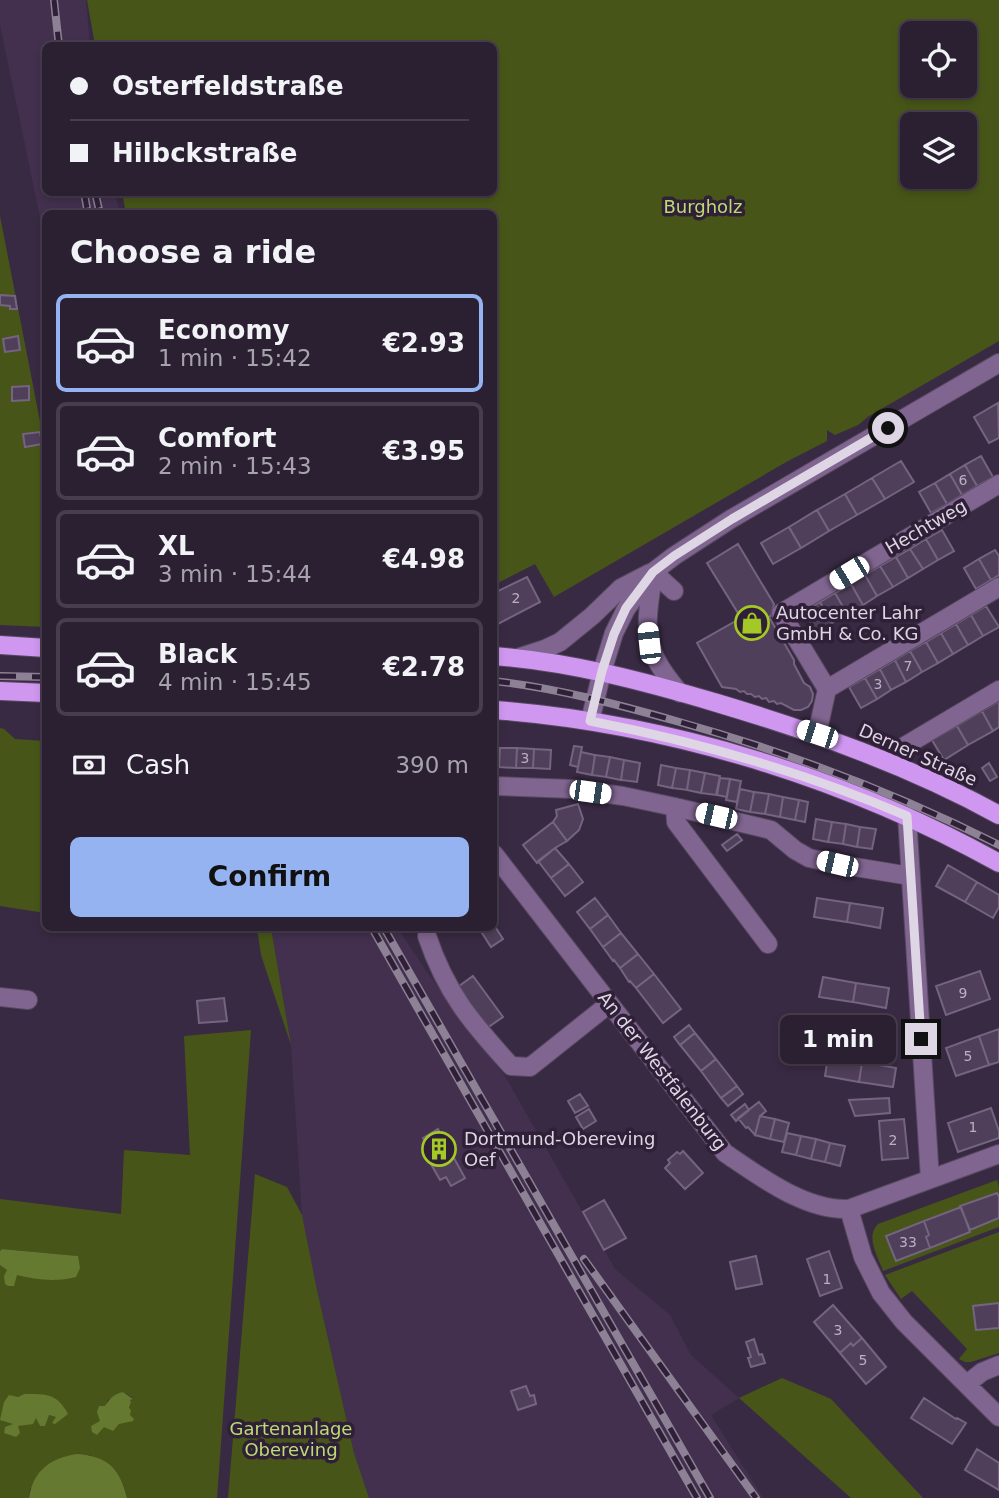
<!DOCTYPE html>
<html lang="en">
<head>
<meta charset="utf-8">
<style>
	body { margin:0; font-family:"DejaVu Sans",sans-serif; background:#33283a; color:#f1f3f6; height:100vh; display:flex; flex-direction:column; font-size:26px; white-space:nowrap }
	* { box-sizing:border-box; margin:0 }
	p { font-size:23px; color:#a6a3ac }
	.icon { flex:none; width:38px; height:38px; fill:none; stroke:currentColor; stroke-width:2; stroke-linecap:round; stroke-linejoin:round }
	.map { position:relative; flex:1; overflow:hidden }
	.details { position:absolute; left:42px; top:210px; width:455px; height:721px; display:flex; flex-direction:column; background:#2b2032; border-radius:10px; box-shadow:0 4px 10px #0003,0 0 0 2px #473e4d }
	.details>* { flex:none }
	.guide { position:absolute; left:42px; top:42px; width:455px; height:154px; border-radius:10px; box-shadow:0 4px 10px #0003,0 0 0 2px #473e4d; display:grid; align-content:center; height:154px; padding:0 28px; background:#2b2032 }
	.tools { position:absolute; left:900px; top:21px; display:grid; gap:14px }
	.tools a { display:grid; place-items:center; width:77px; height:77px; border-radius:10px; background:#2b2032; box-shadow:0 4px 10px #0003,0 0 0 2px #473e4d; font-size:35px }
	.end { position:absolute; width:32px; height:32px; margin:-16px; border:9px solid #ded5e5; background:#111; box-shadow:0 0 0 4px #111 }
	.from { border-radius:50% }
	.bubble { position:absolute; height:49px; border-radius:10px; background:#2b2032; box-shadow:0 4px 10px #0003,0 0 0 2px #473e4d; font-size:23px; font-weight:600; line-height:49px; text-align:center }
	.car { position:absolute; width:21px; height:42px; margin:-21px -10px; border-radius:9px; box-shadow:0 0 5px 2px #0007; background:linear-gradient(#fff 24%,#345 0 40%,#fff 0 76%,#345 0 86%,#fff 0) }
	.guide b { display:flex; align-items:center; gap:24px; height:66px; font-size:26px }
	.guide b+b { border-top:2px solid #473e4d }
	.guide i { width:18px; height:18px; background:#f1f3f6 }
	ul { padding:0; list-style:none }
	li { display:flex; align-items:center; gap:21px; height:98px; margin:0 14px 10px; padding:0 14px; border:4px solid #473e4d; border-radius:10px }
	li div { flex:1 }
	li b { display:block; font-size:26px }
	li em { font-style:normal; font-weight:600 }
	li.active { border-color:#95b2f1 }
	li>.icon { width:63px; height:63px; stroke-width:1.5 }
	h2 { padding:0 28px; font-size:32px; line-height:84px }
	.pay { display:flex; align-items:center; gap:18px; height:77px; padding:0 28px; font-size:26px }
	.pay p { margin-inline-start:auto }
	.button { display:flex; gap:14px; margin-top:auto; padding:14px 28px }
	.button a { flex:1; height:80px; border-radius:10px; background:#95b2f1; color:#111; font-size:28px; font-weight:600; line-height:80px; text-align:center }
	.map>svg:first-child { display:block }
</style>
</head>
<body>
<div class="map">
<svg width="999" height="1498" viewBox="0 0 999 1498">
	<rect width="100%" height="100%" fill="#392a43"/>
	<path fill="#43304f" d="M0,0h86l4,45 -44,1v146l69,1 5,20 -74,1 -1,27 -45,-216z
		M271,928h127l26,40 82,110 109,191 55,46 21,40 48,43 -28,17 52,83h-394l-15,-45 -37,-163 -15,-75 -11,-170z"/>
	<path fill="#475618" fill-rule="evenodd" d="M87,0h912v341l-130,75 -11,9 -23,10 -8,-5v11l-39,20 -234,136 -19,-33 -41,21v-371l-368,-1 -4,-20 372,-1v-146l-399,-1zM912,33h52v53h-52zM964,124v53h-52v-53z
		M0,216l45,231v180l-45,-2z
		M0,728l4,1 11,10 30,2v172l-45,-7z
		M257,928h14l20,117 -30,-90z
		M251,1030l-34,468h-90c-5,-23 -15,-36 -38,-43l-59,34 -1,9h-29v-233l8,5 8,10v-6l10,3 30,3 21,-24 -75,-7 -2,2v-52l121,15 3,-64 66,5 -6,-119zM123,1392l10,6 -3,2 1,2 -2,6 1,7c-13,10 -23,12 -39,11l9,-4 8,-22zM24,1394l43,20 -10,2 -9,-1 -4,11h-4l-4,-9 -18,9 -4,-2 4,-27z
		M255,1174l32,13 15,28 15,75 37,163 15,45h-141z
		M997,1180l2,7v40l-116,44c-5,-15 -18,-34 -5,-47z
		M999,1232v121l-28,9h-6l-6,-3 8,-10 -55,-58 -11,8 -16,-24z
		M782,1378l49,21 92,99h-72l-112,-100z"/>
	<path fill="#657930" d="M2,1249l76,7 2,12 -4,9c-18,5 -41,3 -59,-2l-3,11h-6l-3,-2 -1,-8 3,-6 -7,-5v-14z
		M123,1392l10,7 -3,1 1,2 -2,6 2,2 -1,5 4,4 -1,2 -14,3 -6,7 -9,-4 -7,8 -5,-3 -1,-6 9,-5 -3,-9 2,-6h6c5,-8 9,-12 18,-14z
		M24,1394c22,0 33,-1 44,20l-13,10 -3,-1 4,-6 -7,-2 -4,11h-5l-4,-8 -3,6 -15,2 2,7 -4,4 -12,-4 1,-6 8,-3 -13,-4 4,-18 5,-7 9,2z
		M77,1454c30,2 43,14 50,44h-98c4,-27 21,-40 48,-44z"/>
	<path fill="#503f5a" stroke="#756480" stroke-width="2" d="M0,295l15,1 2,13h-7v-3l-10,-1z
		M18,336l2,14 -15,2 -2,-13z
		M29,386v14l-17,1v-14z
		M998,403l1,35 -10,5 -15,-26z
		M40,432l2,12 -17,3 -2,-13z
		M981,456l12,21 -16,9 -12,-21z
		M901,461l13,21 -29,17 -13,-21z
		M965,465l12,21 -15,9 -12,-21z
		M950,474l12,21 -15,9 -12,-21z
		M872,478l13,21 -28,16 -12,-21z
		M935,483l12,21 -16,9 -12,-21z
		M845,494l12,21 -28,16 -12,-21z
		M817,510l12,21 -28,17 -12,-21z
		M789,527l12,21 -28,16 -12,-21z
		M942,530l12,21 -16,9 -12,-21z
		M926,539l12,21 -15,9 -13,-20z
		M738,544l36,60 -3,12 -2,1 25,43v4l10,19 6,4 3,7 -1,7 -4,6 -7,3h-7l-13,-7 -4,1 -3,-3 -5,1 -3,-4 -4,1 -3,-3 -4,1 -4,-3h-4l-3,-3 -4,1 -4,-3 -14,-2 -25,-44 44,-25 -34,-55z
		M910,549l13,20 -15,9 -12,-21z
		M995,550l4,6v19l-8,5 -12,-21z
		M896,557l12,21 -15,9 -13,-21z
		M979,559l12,21 -15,9 -12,-21z
		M880,566l13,21 -16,9 -12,-21z
		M865,575l12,21 -14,9 -12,-21z
		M527,577l13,25 -46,24v-33z
		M851,584l12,21 -16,9 -12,-21z
		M835,593l12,21 -15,9 -12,-21z
		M820,602l12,21 -16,9 -12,-20z
		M986,606l13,21 -16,9 -12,-21z
		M971,615l12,21 -15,9 -12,-21z
		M956,624l12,21 -15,9 -12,-21z
		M941,633l12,21 -15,9 -12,-21z
		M926,642l12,21 -16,9 -12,-21z
		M910,651l12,21 -16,10 -11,-22z
		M895,660l11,22 -15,8 -11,-21z
		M880,669l11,21 -14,9 -12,-21z
		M865,678l12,21 -16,9 -12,-21z
		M999,701v26l-6,4 -11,-20z
		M982,711l11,20 -25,14 -11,-19z
		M957,726l11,19 -24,15 -12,-20z
		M574,746l8,1 -4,20 -8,-2z
		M500,748h17l-1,20 -17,-1z
		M517,748l17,1 -1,19h-17z
		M534,749l17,1 -1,19 -17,-1z
		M581,752l14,3 -3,20 -15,-3z
		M595,755l15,2 -4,20 -14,-2z
		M610,757l14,3 -3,20 -15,-3z
		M624,760l16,3 -3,19 -16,-2z
		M989,763l8,14 -7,4 -8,-13z
		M661,765l15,3 -4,20 -14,-3z
		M676,768l14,2 -3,20 -15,-2z
		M690,770l15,3 -4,20 -14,-3z
		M705,773l15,3 -4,19 -15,-2z
		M720,778l10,1 -3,18 -10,-2z
		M730,779l11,2 -4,21 -11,-2z
		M740,789l14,3 -4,20 -14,-3z
		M754,792l15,2 -4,20 -15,-2z
		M769,794l14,3 -3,20 -15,-3z
		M783,797l16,3 -4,20 -15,-3z
		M799,800l9,2 -3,20 -10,-2z
		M578,804l5,15 -4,11 -12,11 -14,-19 4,-6 -1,-6z
		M816,819l16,3 -4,20 -15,-3z
		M553,822l14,19 -12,7 -18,15 -14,-18z
		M832,822l14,2 -3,20 -15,-2z
		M846,824l14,3 -3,20 -14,-3z
		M860,827l16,2 -4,20 -15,-2z
		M737,834l5,6 -15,11 -5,-6z
		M555,848l14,16 -18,14 -13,-17z
		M569,864l14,18 -18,14 -14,-18z
		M948,865l29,17 -12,20 -29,-16z
		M977,882l22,13v12l-6,11 -28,-16z
		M595,898l13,17 -18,14 -13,-17z
		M817,898l33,5 -3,19 -33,-5z
		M850,903l33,5 -3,20 -33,-6z
		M608,915l13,18 -18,14 -13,-18z
		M494,925l9,14 -12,8 -9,-14 12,-5z
		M621,933l17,21 -18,14 -6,-8 -1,1 -10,-14z
		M638,954l16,20 -18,14 -6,-7 -1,1 -9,-14z
		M980,971l10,28 -44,16 -10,-29z
		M654,974l27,35 -18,14 -27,-35z
		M473,976l30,41 -19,13 -29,-41z
		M823,977l33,6 -3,19 -34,-5z
		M856,983l33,5 -3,20 -33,-6z
		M224,998l3,23 -28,2 -2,-22z
		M689,1025l6,8 -15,12 -6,-8z
		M999,1029v33l-10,3 -10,-29z
		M695,1033l21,26 -15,12 -21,-26z
		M979,1036l10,29 -33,11 -10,-28z
		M828,1057l34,5 -3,20 -34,-6z
		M716,1059l21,27 -16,12 -20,-27z
		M862,1062l34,6 -3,19 -34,-5z
		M737,1086l6,8 -15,12 -7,-8z
		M580,1094l8,12 -13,7 -7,-12z
		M889,1098l1,15 -35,3 -6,-16z
		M759,1102l7,9 -6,5 -5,19 -7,-8 -2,1 -8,-10z
		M745,1104l4,6 -13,11 -5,-6z
		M991,1108l8,23v7l-41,14 -10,-29z
		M589,1109l7,12 -13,8 -7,-12z
		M760,1116l15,3 -5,20 -15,-4z
		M775,1119l14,4 -5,19 -14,-3z
		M904,1119l4,39 -26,2 -3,-39z
		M438,1129l27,49 -14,8 -5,-9 -6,3 -9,-16 5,-3 -13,-23z
		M787,1133l14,3 -5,19 -14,-3z
		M801,1136l15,3 -5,20 -15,-4z
		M816,1139l14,4 -5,19 -14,-3z
		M830,1143l15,3 -5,20 -15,-4z
		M683,1151l20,22 -18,16 -20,-21 5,-5 -2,-3 9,-8 3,2z
		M997,1193l2,4v21l-29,12 -10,-24z
		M604,1200l22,38 -22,12 -21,-38z
		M961,1207l9,25 -40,16 -4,-11 3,-2 -5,-14z
		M924,1221l5,14 -3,2 4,11 -34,13 -10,-25z
		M829,1251l13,37 -22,8 -13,-37z
		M756,1256l6,28 -26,5 -6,-27z
		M999,1303v25l-23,2 -3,-24z
		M833,1305l29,33 -9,8 -2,-3 -11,10 -26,-31z
		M862,1338l24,29 -20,17 -26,-31 11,-10 2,3z
		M754,1339l5,16 3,-1 3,9 -14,4 -3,-9 3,-1 -5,-15z
		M526,1386l4,10 4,-1 2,9 -18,6 -7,-19z
		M924,1398l32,21 1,-1 9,5 -14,21 -41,-26z
		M977,1449l22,14v27l-34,-20z"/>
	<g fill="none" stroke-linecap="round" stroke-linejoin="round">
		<g stroke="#574960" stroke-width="20">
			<path id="minor" d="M653,572l21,19
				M653,575c-8,57 -12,72 27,118
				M517,658l28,-9 15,-7 32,-26 29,-28 29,-15
				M827,689l172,-102
				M590,721l12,-49 12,-39 12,-24 27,-37 21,-16 57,-37 268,-156
				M817,734l10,-45 -46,-76 218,-129
				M903,747l96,-57
				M494,786l78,3 51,7 52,11 96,23 24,20 14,8 28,6 73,12
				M675,807l1,15 92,122
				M907,816l23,363
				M494,854l231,299c34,23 80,58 124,56l150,-55
				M427,936c19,57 45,87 84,130l19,1 79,-63
				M0,997l28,3
				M849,1209l14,48 18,36 23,29 95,95
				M967,1384l15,-12 17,-7"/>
		</g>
		<g stroke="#574960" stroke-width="20">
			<path id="major" d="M0,645l46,3
				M494,656c77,6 149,25 223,47 97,29 193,63 282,112
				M0,691l46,2
				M494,710c174,13 352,68 505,153"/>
		</g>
		<use href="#minor" stroke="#806590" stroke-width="18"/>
		<use href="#major" stroke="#cf97f0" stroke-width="18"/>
		<g stroke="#8d8195" stroke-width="8">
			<path id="rail" d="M54,0l5,46
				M84,192l4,22
				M95,192l5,22
				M0,676l46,1
				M494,681c62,7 122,23 182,40 111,31 220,72 323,124
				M372,928l325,570
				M384,928l326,570
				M584,1259l172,239"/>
		</g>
		<use href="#rail" stroke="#2f2038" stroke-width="5" stroke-dasharray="16" stroke-linecap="butt"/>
	</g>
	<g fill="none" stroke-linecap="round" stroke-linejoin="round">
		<path stroke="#ded5e5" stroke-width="9" d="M888,428l-156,91 -58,37 -21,16 -27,36 -12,26 -12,37 -12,50c109,21 214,51 317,95l14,223"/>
	</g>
	<defs>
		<g id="shop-ring" transform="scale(1.75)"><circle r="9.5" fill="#2f2038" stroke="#a4c825" stroke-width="1.5"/><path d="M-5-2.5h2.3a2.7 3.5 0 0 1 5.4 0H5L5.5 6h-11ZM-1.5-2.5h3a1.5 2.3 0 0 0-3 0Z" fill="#a4c825"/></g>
		<g id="building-ring" transform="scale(1.75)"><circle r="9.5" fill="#2f2038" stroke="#a4c825" stroke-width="1.5"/><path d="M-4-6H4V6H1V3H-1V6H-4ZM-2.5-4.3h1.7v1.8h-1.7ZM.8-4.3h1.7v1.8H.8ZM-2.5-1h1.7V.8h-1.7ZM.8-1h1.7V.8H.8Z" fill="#a4c825"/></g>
	</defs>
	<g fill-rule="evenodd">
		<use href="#shop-ring" x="752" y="623"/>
		<use href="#building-ring" x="439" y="1149"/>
	</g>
	<g text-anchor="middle" stroke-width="7" stroke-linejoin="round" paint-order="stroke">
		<g font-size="14" fill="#bab0c2">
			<text x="963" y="485">6</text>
			<text x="516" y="603">2</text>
			<text x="908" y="671">7</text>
			<text x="878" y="689">3</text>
			<text x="525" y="763">3</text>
			<text x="963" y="998">9</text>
			<text x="968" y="1061">5</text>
			<text x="973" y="1132">1</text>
			<text x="893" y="1145">2</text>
			<text x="908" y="1247">33</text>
			<text x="827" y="1284">1</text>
			<text x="838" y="1335">3</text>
			<text x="863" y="1365">5</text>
		</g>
		<g font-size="18" fill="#bdda76" stroke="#2f2038">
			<text x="703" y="213">Burgholz</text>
			<text x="291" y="1435">Gartenanlage<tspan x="291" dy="21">Obereving</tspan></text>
		</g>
		<g font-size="18" fill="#ded5e5" stroke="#2f2038">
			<text transform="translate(926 527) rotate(-30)" y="6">Hechtweg</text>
			<text transform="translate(918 755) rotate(24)" y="6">Derner Straße</text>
			<text transform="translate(662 1071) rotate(52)" y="6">An der Westfalenburg</text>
		</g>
		<g font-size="18" fill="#ded5e5" stroke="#2f2038" text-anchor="start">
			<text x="776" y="619">Autocenter Lahr<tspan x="776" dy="21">GmbH &amp; Co. KG</tspan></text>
			<text x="464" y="1145">Dortmund-Obereving<tspan x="464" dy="21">Oef</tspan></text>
		</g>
	</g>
</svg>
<div class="tools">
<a><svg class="icon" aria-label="locate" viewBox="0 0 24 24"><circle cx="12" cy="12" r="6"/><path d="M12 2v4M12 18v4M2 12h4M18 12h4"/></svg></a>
<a><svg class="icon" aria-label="layers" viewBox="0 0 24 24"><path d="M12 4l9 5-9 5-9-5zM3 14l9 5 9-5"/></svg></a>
</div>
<i class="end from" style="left:888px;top:428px"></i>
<i class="end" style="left:921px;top:1039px"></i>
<div class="bubble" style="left:780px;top:1015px;width:116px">1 min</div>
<i class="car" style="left:849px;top:573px;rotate:239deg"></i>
<i class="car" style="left:649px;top:643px;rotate:354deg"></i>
<i class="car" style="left:817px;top:734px;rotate:288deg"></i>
<i class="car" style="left:590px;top:792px;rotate:98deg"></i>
<i class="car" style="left:716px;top:816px;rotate:283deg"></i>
<i class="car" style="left:837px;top:864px;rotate:283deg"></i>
<div class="guide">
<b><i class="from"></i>Osterfeldstraße</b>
<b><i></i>Hilbckstraße</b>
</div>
<section class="details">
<h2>Choose a ride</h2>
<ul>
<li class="active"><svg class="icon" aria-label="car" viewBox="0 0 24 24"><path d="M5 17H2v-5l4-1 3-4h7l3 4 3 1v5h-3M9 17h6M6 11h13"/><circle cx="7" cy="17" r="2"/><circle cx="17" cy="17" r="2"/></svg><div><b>Economy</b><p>1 min · 15:42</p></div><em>€2.93</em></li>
<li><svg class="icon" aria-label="car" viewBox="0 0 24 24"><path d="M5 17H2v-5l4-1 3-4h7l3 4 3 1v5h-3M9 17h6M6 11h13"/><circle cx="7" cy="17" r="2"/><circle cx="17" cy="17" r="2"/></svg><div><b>Comfort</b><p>2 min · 15:43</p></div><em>€3.95</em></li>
<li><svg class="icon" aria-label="car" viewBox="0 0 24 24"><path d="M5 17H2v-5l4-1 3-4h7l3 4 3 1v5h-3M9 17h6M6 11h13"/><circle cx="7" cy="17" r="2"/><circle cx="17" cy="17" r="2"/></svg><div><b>XL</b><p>3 min · 15:44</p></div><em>€4.98</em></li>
<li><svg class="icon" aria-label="car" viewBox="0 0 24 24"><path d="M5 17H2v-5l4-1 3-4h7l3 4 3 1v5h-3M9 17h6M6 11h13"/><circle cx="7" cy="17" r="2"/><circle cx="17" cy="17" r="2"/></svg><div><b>Black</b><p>4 min · 15:45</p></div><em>€2.78</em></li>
</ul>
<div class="pay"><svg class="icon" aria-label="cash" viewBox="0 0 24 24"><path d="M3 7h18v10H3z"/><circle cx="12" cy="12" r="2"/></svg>Cash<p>390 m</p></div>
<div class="button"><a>Confirm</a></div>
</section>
</div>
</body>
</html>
